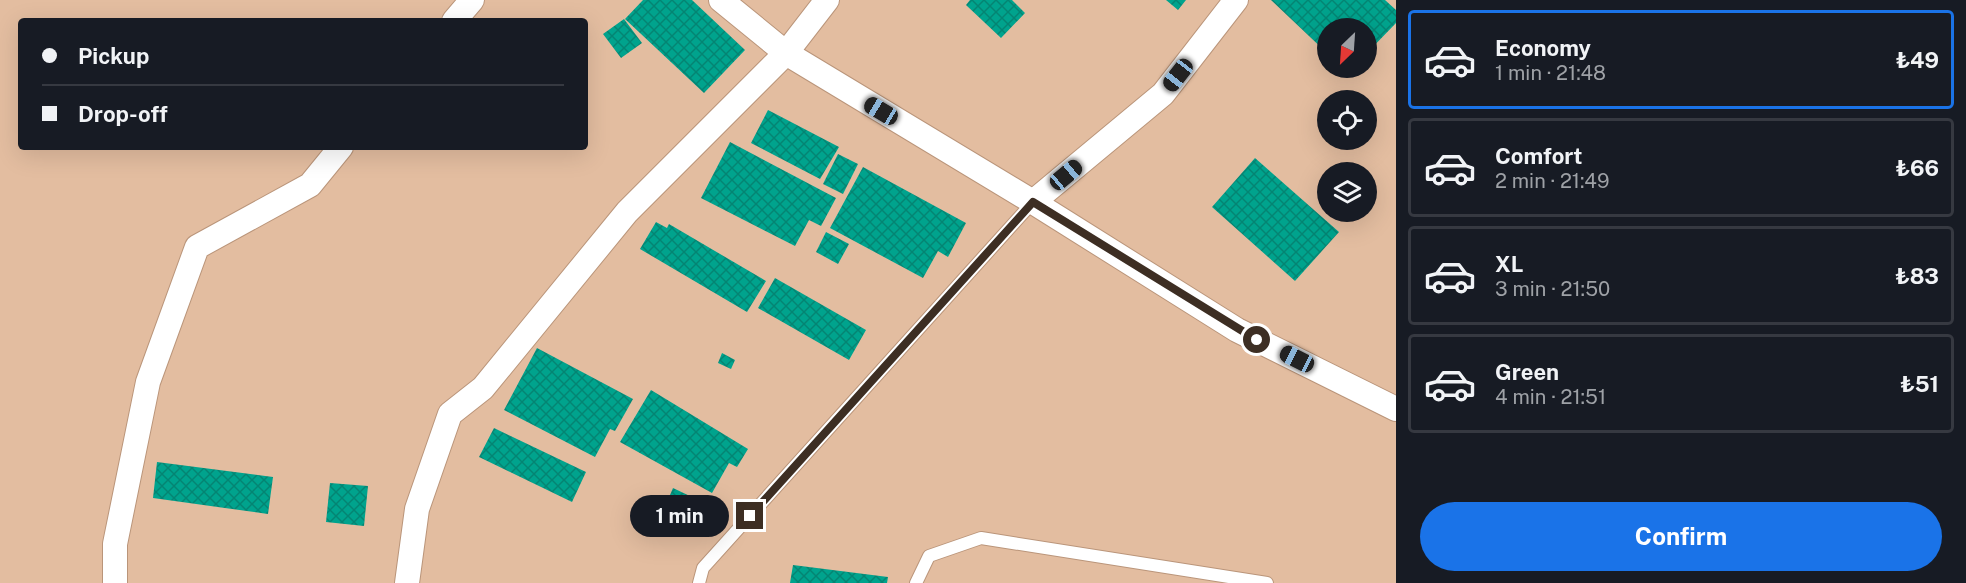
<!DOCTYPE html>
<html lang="en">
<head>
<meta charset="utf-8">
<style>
	body { margin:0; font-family:"Public Sans",sans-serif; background:#20242c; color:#f1f3f6; height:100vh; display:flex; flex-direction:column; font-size:22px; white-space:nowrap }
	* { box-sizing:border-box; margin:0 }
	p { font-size:20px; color:#9ea1a6 }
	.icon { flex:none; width:33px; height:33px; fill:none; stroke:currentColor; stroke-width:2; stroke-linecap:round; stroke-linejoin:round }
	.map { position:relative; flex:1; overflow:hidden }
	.panel { display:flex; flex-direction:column; background:#171b24; width:570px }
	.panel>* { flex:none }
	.guide { position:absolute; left:18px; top:18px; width:570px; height:132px; border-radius:6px; box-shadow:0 6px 24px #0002; display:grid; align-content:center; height:132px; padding:0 24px; background:#171b24 }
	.needle { width:39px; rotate:205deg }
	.buttons { position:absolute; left:1317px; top:18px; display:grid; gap:12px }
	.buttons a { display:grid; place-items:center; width:60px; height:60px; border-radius:50%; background:#171b24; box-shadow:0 6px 24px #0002; font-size:30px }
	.end { position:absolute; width:27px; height:27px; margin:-14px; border:8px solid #3d2e23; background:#fff; box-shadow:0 0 0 3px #fff }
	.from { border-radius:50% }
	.bubble { position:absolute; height:42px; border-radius:21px; background:#171b24; box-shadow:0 6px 24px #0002; font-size:20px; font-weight:700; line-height:42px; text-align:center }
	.car { position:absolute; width:18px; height:36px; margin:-18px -9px; border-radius:8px; box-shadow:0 0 4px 2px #0007; background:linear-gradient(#222 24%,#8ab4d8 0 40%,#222 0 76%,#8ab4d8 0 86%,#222 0) }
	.guide b { display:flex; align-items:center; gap:21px; height:57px; font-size:22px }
	.guide b+b { border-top:2px solid #363941 }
	.guide i { width:15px; height:15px; background:#f1f3f6 }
	ul { padding:10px 0 0; list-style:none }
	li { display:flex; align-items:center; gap:18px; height:99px; margin:0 12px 9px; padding:0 12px; border:3px solid #363941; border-radius:6px }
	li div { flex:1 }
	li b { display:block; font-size:22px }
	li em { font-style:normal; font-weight:700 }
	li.active { border-color:#1a73e8 }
	li>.icon { width:54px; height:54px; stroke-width:1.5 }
	.cta { display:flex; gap:12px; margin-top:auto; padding:12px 24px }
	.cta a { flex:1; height:69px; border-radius:36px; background:#1a73e8; color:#fff; font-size:24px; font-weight:700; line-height:69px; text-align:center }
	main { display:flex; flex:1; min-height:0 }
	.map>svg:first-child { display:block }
</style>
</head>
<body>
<main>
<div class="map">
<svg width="1396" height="583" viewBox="0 0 1396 583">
	<defs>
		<pattern id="building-cross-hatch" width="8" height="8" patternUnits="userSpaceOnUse" patternTransform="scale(1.5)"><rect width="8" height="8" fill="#00a38d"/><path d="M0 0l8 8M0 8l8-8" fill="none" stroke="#048573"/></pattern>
	</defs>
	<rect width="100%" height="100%" fill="#e3bda0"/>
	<path fill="url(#building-cross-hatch)" d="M643,0h49l53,50 -41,43 -79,-74z
		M970,0h42l13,13 -24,25 -35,-33z
		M1166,0h20l-8,10z
		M1271,0h114l11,10v13l-30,31v-26h-38v26z
		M624,19l18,24 -21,15 -18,-24z
		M768,110l71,37 -19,32 -69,-36z
		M730,142l106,56 -15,28 -12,-6 -14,26 -94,-48z
		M838,154l20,10 -15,30 -20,-10z
		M1255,158l84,74 -44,49 -83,-74z
		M863,167l103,56 -18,34 -10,-6 -15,27 -93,-50z
		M656,222l11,6 2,-4 97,57 -19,31 -107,-63z
		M826,232l23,12 -11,20 -22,-12z
		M775,278l91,52 -17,30 -91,-52z
		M537,348l96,51 -18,32 -5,-2 -15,28 -91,-47z
		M722,353l13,7 -4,9 -13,-6z
		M651,390l97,59 -11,18 -8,-4 -17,30 -92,-51z
		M494,428l92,44 -14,30 -93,-45z
		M157,462l116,15 -5,37 -115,-16z
		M330,483l38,3 -4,40 -38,-4z
		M673,488l21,10 -8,19 -21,-10z
		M793,565l95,12 -1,6h-97z"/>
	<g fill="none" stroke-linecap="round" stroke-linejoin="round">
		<g stroke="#ba957a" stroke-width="14">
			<path id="lane" d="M699,583l4,-15 330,-366
				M916,583l13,-27 52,-18 286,45"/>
		</g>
		<g stroke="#ba957a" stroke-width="26">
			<path id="street" d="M721,0l65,53 247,149 204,128 159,79
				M454,21l18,-21
				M1033,202l130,-108 73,-94
				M115,583v-39l33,-162 49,-135 113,-62 31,-38
				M407,583l10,-74 33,-95 33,-26 144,-176 159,-159 41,-53"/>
		</g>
		<use href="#lane" stroke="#fff" stroke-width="12"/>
		<use href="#street" stroke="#fff" stroke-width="24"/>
	</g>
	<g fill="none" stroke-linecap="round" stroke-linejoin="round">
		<path stroke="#3d2e23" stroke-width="8" d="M750,516l283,-314 224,138"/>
	</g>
</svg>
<div class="buttons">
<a><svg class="needle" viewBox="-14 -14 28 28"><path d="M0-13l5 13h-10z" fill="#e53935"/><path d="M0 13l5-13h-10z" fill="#9ea1a6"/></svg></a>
<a><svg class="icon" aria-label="locate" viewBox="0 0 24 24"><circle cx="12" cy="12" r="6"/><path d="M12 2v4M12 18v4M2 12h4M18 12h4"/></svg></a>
<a><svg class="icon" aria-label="layers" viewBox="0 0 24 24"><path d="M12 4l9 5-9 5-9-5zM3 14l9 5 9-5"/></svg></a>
</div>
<i class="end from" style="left:1257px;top:340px"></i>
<i class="end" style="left:750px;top:516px"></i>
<div class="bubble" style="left:630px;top:495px;width:99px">1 min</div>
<i class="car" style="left:1178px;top:75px;rotate:218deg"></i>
<i class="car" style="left:881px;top:111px;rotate:301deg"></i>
<i class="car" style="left:1066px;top:175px;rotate:50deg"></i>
<i class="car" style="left:1297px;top:359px;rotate:297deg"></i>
<div class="guide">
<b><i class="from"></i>Pickup</b>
<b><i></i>Drop-off</b>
</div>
</div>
<section class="panel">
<ul>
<li class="active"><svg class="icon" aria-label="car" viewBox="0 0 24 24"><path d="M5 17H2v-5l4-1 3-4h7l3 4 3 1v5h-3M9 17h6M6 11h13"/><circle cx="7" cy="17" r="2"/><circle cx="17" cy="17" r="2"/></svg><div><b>Economy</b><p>1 min · 21:48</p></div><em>₺49</em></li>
<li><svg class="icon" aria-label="car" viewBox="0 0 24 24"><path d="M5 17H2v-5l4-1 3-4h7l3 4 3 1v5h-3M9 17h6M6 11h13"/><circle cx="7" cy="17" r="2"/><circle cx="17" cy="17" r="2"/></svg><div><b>Comfort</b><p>2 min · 21:49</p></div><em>₺66</em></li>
<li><svg class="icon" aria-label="car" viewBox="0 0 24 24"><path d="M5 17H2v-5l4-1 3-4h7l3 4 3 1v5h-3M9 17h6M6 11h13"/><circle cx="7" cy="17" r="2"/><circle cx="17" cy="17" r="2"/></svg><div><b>XL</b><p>3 min · 21:50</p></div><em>₺83</em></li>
<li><svg class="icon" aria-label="car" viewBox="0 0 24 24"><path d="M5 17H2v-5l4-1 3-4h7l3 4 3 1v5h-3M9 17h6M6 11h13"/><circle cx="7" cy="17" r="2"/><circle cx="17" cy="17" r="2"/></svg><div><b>Green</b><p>4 min · 21:51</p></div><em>₺51</em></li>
</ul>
<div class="cta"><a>Confirm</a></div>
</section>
</main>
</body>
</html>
